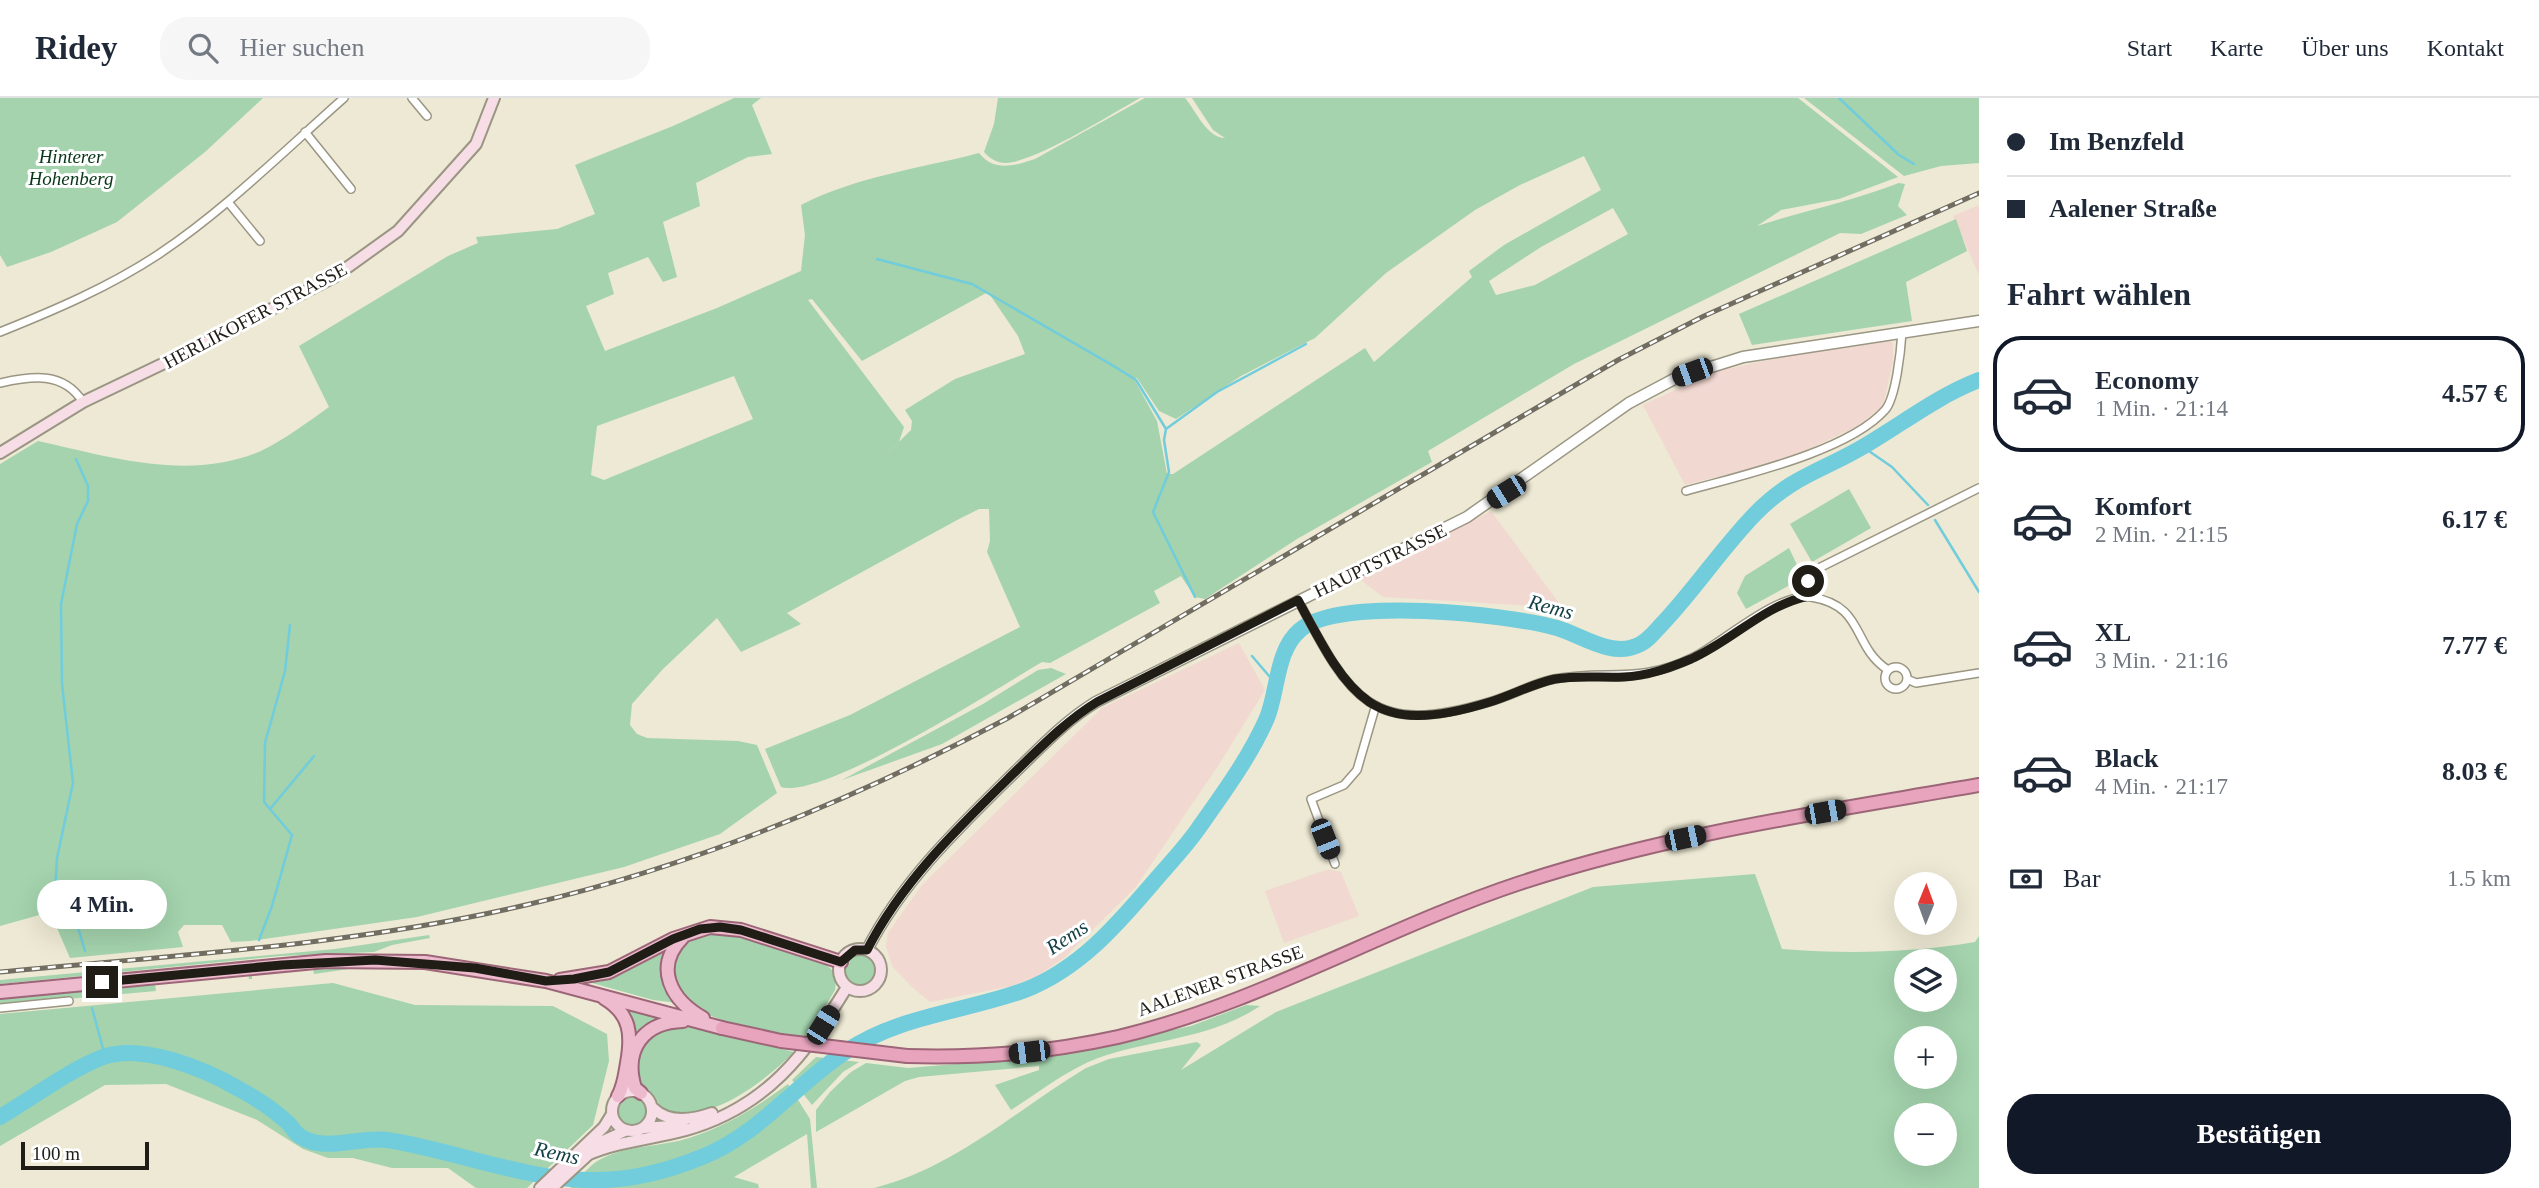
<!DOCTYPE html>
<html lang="de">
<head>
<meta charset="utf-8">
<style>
	body { margin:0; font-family:Georgia,serif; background:#f6f6f7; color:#1f2937; height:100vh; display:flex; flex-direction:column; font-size:26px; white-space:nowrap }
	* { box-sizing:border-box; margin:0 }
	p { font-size:23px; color:#747a83 }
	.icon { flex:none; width:38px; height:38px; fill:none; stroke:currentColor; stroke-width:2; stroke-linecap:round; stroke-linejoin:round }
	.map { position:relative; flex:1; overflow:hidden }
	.drawer { display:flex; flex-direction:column; background:#fff; width:560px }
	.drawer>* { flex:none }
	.top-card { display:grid; align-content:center; height:154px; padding:0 28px; background:#fff }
	.needle { width:46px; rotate:1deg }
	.fabs { position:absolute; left:1894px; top:774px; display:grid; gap:14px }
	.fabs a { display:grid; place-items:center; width:63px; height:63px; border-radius:50%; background:#fff; box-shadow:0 7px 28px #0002; font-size:35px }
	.scale { position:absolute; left:21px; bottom:18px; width:128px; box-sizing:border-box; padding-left:7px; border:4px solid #1f1d16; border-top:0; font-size:19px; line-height:24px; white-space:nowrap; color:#1f1d16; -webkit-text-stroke:5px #fff; paint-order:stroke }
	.end { position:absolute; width:32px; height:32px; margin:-16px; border:9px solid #1f1d16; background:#fff; box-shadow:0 0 0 4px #fff }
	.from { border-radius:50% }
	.bubble { position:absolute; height:49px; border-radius:24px; background:#fff; box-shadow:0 7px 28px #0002; font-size:23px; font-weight:600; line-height:49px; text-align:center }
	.car { position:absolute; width:21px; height:42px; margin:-21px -10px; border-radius:9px; box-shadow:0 0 5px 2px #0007; background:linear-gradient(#222 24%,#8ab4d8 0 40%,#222 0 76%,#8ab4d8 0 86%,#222 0) }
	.top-card b { display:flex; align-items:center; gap:24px; height:66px; font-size:26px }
	.top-card b+b { border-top:2px solid #e0e1e3 }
	.top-card i { width:18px; height:18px; background:#1f2937 }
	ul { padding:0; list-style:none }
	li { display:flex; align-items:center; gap:21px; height:116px; margin:0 14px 10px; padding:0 14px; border:4px solid transparent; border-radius:28px }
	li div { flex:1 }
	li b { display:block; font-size:26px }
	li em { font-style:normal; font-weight:600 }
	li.selected { border-color:#111827 }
	li>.icon { width:63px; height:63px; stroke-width:1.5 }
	h2 { padding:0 28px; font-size:32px; line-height:84px }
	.pay { display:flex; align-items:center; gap:18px; height:77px; padding:0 28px; font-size:26px }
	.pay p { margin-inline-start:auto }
	.button { display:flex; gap:14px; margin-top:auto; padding:14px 28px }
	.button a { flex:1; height:80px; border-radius:28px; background:#111827; color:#fff; font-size:28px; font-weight:600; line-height:80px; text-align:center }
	header { display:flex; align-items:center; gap:42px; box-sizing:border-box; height:98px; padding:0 35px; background:#fff; border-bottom:2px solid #e0e1e3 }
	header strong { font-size:33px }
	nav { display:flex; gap:38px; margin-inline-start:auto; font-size:24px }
	.search { width:490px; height:63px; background:#f6f6f7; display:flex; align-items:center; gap:18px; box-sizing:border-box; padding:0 24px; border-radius:28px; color:#747a83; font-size:26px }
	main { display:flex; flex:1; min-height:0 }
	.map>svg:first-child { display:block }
</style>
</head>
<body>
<header>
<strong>Ridey</strong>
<div class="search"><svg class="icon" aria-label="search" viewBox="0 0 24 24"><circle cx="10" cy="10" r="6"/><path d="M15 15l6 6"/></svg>Hier suchen</div>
<nav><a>Start</a><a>Karte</a><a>Über uns</a><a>Kontakt</a></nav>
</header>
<main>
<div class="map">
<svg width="1979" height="1090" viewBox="0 0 1979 1090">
	<rect width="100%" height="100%" fill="#ede9d4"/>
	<path fill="#f1d8d1" d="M1979,107v70l-26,-59z
		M1889,241l4,4v18l-10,45 -25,20 -68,32 -105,27 -42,-80 71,-33 96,-21z
		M1491,413l68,92 -6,4 -170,-10 -25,-19z
		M1239,545l26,47 -47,76 -83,122 -71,70 -27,18 -25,10 -82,16 -18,-15 -20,-21 -6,-20 2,-13 34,-48 180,-177z
		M1329,771l12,3 18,44 -75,27 -19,-52z"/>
	<path fill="#a4d3ad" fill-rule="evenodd" d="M0,0h263l-58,54 -88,70 -66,30 -44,15 -7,-12z
		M734,0h27l-9,7 20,49 -24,3 -52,26 4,23 -37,16 14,55 -14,5 -15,-25 -40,16 6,21 -28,12 19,45 112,-43 84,-37 4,-36 -4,-30c57,-29 117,-36 178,-52 15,19 35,13 56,6l110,-61h40c11,13 22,40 40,40l-12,-8 -21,-32h606l100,79 -59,22 -58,11 -24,16c47,-15 95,-25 142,-43l6,1 -7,22 9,9 -46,19 -21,-1 -266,131 -146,87 4,11 -135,77 -92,60 -10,-2 -14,-21 -27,15 6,12 -110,60 -8,-1c-44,26 -219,138 -261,125l-16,-38 85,-34 170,-88 -33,-75 3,-11 -1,-32h-10l-20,10 -172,94 14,11 -60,28 -24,-34 -54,51 -31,35 -2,21 7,9 10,4 91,3 19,4 20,48 -57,41 -96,33 -207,50 -167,24 -19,1 -9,-17h-38l-6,7 5,15 -113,11 -20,-46 -50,14v-462l38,-23c73,16 151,41 223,10 23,-11 47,-29 68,-44l-30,-61 149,-90 30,-13 -2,-6 81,-8 38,-15 -20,-49 98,-39zM1584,58l17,34 -97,55 -35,26 3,6 -98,85 -9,-14 -192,126h-6l-10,-53 -23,-42 3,-1 22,33 17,8 65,-43 74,-38 71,-65 89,-63 45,-25zM1613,110l15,26 -93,51 -39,10 -7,-14 52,-34zM988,194l30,44 7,18 -70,25 -50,31 7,11 -1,9 -71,70 59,-58 5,-15 -96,-127 4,-1 50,62zM734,278l19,43 -149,61 -13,-5 6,-49z
		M998,0h142c-32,18 -94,57 -127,64 -12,3 -21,-1 -29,-10l10,-28z
		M1804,0h175v65l-38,3 -37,10z
		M1956,121l11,32 -61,31 6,39 -160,24 -13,-31z
		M1849,391l22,39 -59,34 -22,-38z
		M1789,450l9,19 -8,18 -44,24 -9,-16 8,-17z
		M1051,570l15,6 -124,70 -100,36 141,-76 55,-34z
		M1755,776l27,75c65,5 128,4 193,-7l4,-6v252h-1105c79,-19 144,-79 212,-120l23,-9 88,-17 4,3 -20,25 95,-58 317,-125zM1906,863h38v38h-38zM1906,940h38v38h-38zM1906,1017h38v38h-38z
		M714,835c23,1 101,20 117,36 6,6 5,13 4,21l-29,49c-38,-6 -144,-20 -132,-75 4,-20 22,-28 40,-31z
		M429,837l1,3 -38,7 -18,7 -94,4 -280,28v-4l335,-31z
		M675,844l-7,12 10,49 -25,-3 -68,-19z
		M845 873a16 16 0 1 1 32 0a16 16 0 1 1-32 0Z
		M383,866l-69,10 -1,-6 -61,5v6h-3l-1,-6 -93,12 1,6 -156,14v-9l295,-29z
		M333,885l82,22 138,1 54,28 2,27 -16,64 -66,63h-51l-28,-20h-56l-39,-10h-25l-25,-9 -46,-29 -91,-36 -61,1 -105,61v-132z
		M1246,907l14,1c-49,33 -108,33 -162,52 -31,12 -59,34 -87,52l-16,-25 44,-15v-4l-120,11 -14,4 -89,51v-22l14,-18 21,-20 15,-9 42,5 143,-12 140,-30z
		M623,909l44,9 -15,6 -16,15z
		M684,927l110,27c-28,28 -74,64 -116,62 -13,0 -17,-8 -25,-18 -3,-4 -8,-7 -11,-11 -14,-18 -3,-45 15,-55 7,-4 19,-4 27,-5z
		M816,959l43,5 -16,10 -31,33 -20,-25z
		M788,986l22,35 7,69h-6l-4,-54 -73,43 24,7 1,4h-189c9,-9 19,-23 31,-29 26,-14 60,-12 88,-21 37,-12 68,-31 99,-54z
		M617 1013a16 16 0 1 1 32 0a16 16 0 1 1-32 0Z"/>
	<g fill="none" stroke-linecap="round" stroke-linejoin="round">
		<path stroke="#71ccdc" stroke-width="2.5" d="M1839,0l60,57 15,9
			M877,161l95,25 140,81 24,15 30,49 -2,11 5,32 -16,40 42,85
			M1976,277l2,5
			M1166,331l51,-37 89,-48
			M1863,349l29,20 36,38
			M76,361l12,27v15l-11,23 -16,80 1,80 11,99 -16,75 -2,35 19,21 11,37
			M1935,422l44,72
			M1252,558l24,28
			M270,711l44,-53
			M259,842l13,-34 20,-71 -28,-33 1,-59 20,-72 5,-46
			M92,910l13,48"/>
		<path stroke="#71ccdc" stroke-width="16" d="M0,1019c31,-18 69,-47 103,-60 39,-14 102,12 136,32 17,9 35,21 49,34 7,8 8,12 17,16 25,12 56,-3 82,1 67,10 143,42 211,40 34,0 72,-10 104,-23 58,-23 93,-72 143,-105 55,-37 120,-40 180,-62 54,-21 91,-64 127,-106 15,-18 32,-35 46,-55 24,-34 52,-72 69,-111 11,-27 9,-68 33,-88 39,-34 207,-16 257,-2 24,7 54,29 79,18 12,-4 19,-15 27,-23 33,-35 59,-75 92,-109 38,-39 68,-43 111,-69 39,-23 70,-48 113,-65"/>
		<g stroke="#9a9683" stroke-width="10">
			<path id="minor" d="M412,0l15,18
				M305,34l46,57
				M228,104l32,39
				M0,234c55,-22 109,-45 159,-78 67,-45 125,-103 185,-156
				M0,285c32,-7 63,-12 83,19
				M1686,393c53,-15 162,-39 199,-81 11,-12 16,-61 17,-78
				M1808,498v-15l11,-13 160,-80
				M1298,502c52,98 72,138 191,102 22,-6 42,-18 65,-23 54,-10 84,6 140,-22 29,-15 85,-65 117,-60 55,9 40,49 77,73
				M1885 580a11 11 0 1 1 22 0a11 11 0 1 1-22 0Z
				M1907,581l9,4 63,-10
				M1335,766l-24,-65 33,-14 13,-15 18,-62
				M0,910l69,-7"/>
		</g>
		<g stroke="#9a9683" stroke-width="13">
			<path id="tertiary" d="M867,852c35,-69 94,-125 148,-178 26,-25 50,-51 81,-70l371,-185 162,-114 47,-25 67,-21 236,-36"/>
		</g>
		<g stroke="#9a9683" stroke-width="14">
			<path id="secondary" d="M0,355l83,-51 119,-57 132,-68 64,-46 78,-87 18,-46
				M839 872a21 21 0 1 1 42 0a21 21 0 1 1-42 0Z
				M612 1013a20 20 0 1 1 40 0a20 20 0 1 1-40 0Z
				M653,1010c16,16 39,12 59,5
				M644,1030l39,-3
				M587,1057c32,-14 66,-16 99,-25 81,-23 120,-76 161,-143
				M540,1090l64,-61 8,-13
				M552,1090l51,-47 22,-10"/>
		</g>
		<g stroke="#9d6678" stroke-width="16">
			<path id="primary" d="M683,839c-30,30 -12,63 20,81
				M560,882l49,-8 64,-33 37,-12 31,3 100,32
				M0,894l326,-31 99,1 121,19 176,47
				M604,900c27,16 28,37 23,65 -2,11 -3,23 -9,33
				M641,995l-6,-5c-12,-39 9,-66 48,-67"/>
		</g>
		<g stroke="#9d6678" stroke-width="16">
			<path id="trunk" d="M722,930l59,13
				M907,958c75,2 138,-3 211,-19 140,-33 266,-109 402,-154 149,-49 305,-71 459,-98"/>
		</g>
		<use href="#minor" stroke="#fff" stroke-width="7"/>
		<use href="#tertiary" stroke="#fff" stroke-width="10"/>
		<use href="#secondary" stroke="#f6dde6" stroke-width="10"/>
		<use href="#primary" stroke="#edbbcd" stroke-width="12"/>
		<use href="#trunk" stroke="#e7a4bc" stroke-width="12"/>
		<g stroke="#716e61" stroke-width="5">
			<path id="rail" d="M0,874c177,-17 357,-27 530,-68 167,-39 327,-106 478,-186l610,-358 86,-44 275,-123"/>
		</g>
		<use href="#rail" stroke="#fff" stroke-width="2.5" stroke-dasharray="8" stroke-linecap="butt"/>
		<g stroke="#9d6678" stroke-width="16" stroke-linecap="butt">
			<path id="trunk-bridge" d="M781,943l126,15"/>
		</g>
		<use href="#trunk-bridge" stroke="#e7a4bc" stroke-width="12"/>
	</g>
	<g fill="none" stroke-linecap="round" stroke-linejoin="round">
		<path stroke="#1f1d16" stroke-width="9" d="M102,884l180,-17 93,-5 100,8 71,13 28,-2 35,-7 64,-33 27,-10 20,-2 21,3 100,32 14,-12h12c35,-69 94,-125 148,-178 26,-25 51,-51 82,-70l201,-102c52,98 73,139 192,102 22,-7 42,-18 65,-23 23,-4 46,-1 69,-2 24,-1 45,-9 67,-18 41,-18 72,-53 117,-63v-15"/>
	</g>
	<g text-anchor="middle" stroke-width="6" stroke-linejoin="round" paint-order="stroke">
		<g font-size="19" font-style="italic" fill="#093719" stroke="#fff">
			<text x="71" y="65">Hinterer<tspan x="71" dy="22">Hohenberg</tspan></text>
		</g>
		<g font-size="19" fill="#1f1d16" stroke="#fff">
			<text transform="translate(255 217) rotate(-28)" y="7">HERLIKOFER STRASSE</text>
			<text transform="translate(1380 462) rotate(-26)" y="7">HAUPTSTRASSE</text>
			<text transform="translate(1220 882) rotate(-20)" y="7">AALENER STRASSE</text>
		</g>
		<g font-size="21" font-style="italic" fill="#154047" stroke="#fff">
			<text transform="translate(1551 509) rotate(15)" y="7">Rems</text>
			<text transform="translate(1067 839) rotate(-34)" y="7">Rems</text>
			<text transform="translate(557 1055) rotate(12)" y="7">Rems</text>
		</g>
	</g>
</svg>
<div class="fabs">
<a><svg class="needle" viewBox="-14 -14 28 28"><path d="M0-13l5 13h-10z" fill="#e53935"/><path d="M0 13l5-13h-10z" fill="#747a83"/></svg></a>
<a><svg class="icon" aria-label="layers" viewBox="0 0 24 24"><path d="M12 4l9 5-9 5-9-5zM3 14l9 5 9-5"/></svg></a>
<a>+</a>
<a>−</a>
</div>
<div class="scale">100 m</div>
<i class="end from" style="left:1808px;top:483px"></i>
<i class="end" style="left:102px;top:884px"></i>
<div class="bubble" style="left:37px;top:782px;width:130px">4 Min.</div>
<i class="car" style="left:1692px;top:274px;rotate:250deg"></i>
<i class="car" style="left:1506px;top:394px;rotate:238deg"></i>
<i class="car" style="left:1825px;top:714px;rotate:80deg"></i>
<i class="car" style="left:1685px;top:740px;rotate:78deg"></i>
<i class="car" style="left:1325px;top:741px;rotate:158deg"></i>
<i class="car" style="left:823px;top:927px;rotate:32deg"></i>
<i class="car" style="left:1029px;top:954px;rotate:263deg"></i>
</div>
<section class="drawer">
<div class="top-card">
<b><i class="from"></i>Im Benzfeld</b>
<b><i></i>Aalener Straße</b>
</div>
<h2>Fahrt wählen</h2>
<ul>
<li class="selected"><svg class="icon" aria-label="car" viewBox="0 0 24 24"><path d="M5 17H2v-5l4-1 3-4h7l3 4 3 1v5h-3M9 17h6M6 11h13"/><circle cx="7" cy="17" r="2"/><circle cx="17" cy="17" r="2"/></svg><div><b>Economy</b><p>1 Min. · 21:14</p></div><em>4.57 €</em></li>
<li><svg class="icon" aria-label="car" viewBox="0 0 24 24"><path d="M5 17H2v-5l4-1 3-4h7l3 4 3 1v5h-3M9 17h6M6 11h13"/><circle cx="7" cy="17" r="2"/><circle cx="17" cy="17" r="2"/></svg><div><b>Komfort</b><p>2 Min. · 21:15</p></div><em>6.17 €</em></li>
<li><svg class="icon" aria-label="car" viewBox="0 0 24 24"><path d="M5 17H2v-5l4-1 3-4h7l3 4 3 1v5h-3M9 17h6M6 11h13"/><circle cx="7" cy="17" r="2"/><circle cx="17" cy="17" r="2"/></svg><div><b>XL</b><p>3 Min. · 21:16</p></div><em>7.77 €</em></li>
<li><svg class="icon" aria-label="car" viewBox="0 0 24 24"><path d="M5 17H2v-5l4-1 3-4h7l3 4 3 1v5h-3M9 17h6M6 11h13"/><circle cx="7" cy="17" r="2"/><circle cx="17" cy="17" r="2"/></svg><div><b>Black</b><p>4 Min. · 21:17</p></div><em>8.03 €</em></li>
</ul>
<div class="pay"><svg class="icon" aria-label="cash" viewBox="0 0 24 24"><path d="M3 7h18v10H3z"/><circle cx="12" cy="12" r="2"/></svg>Bar<p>1.5 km</p></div>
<div class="button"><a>Bestätigen</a></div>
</section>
</main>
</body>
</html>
